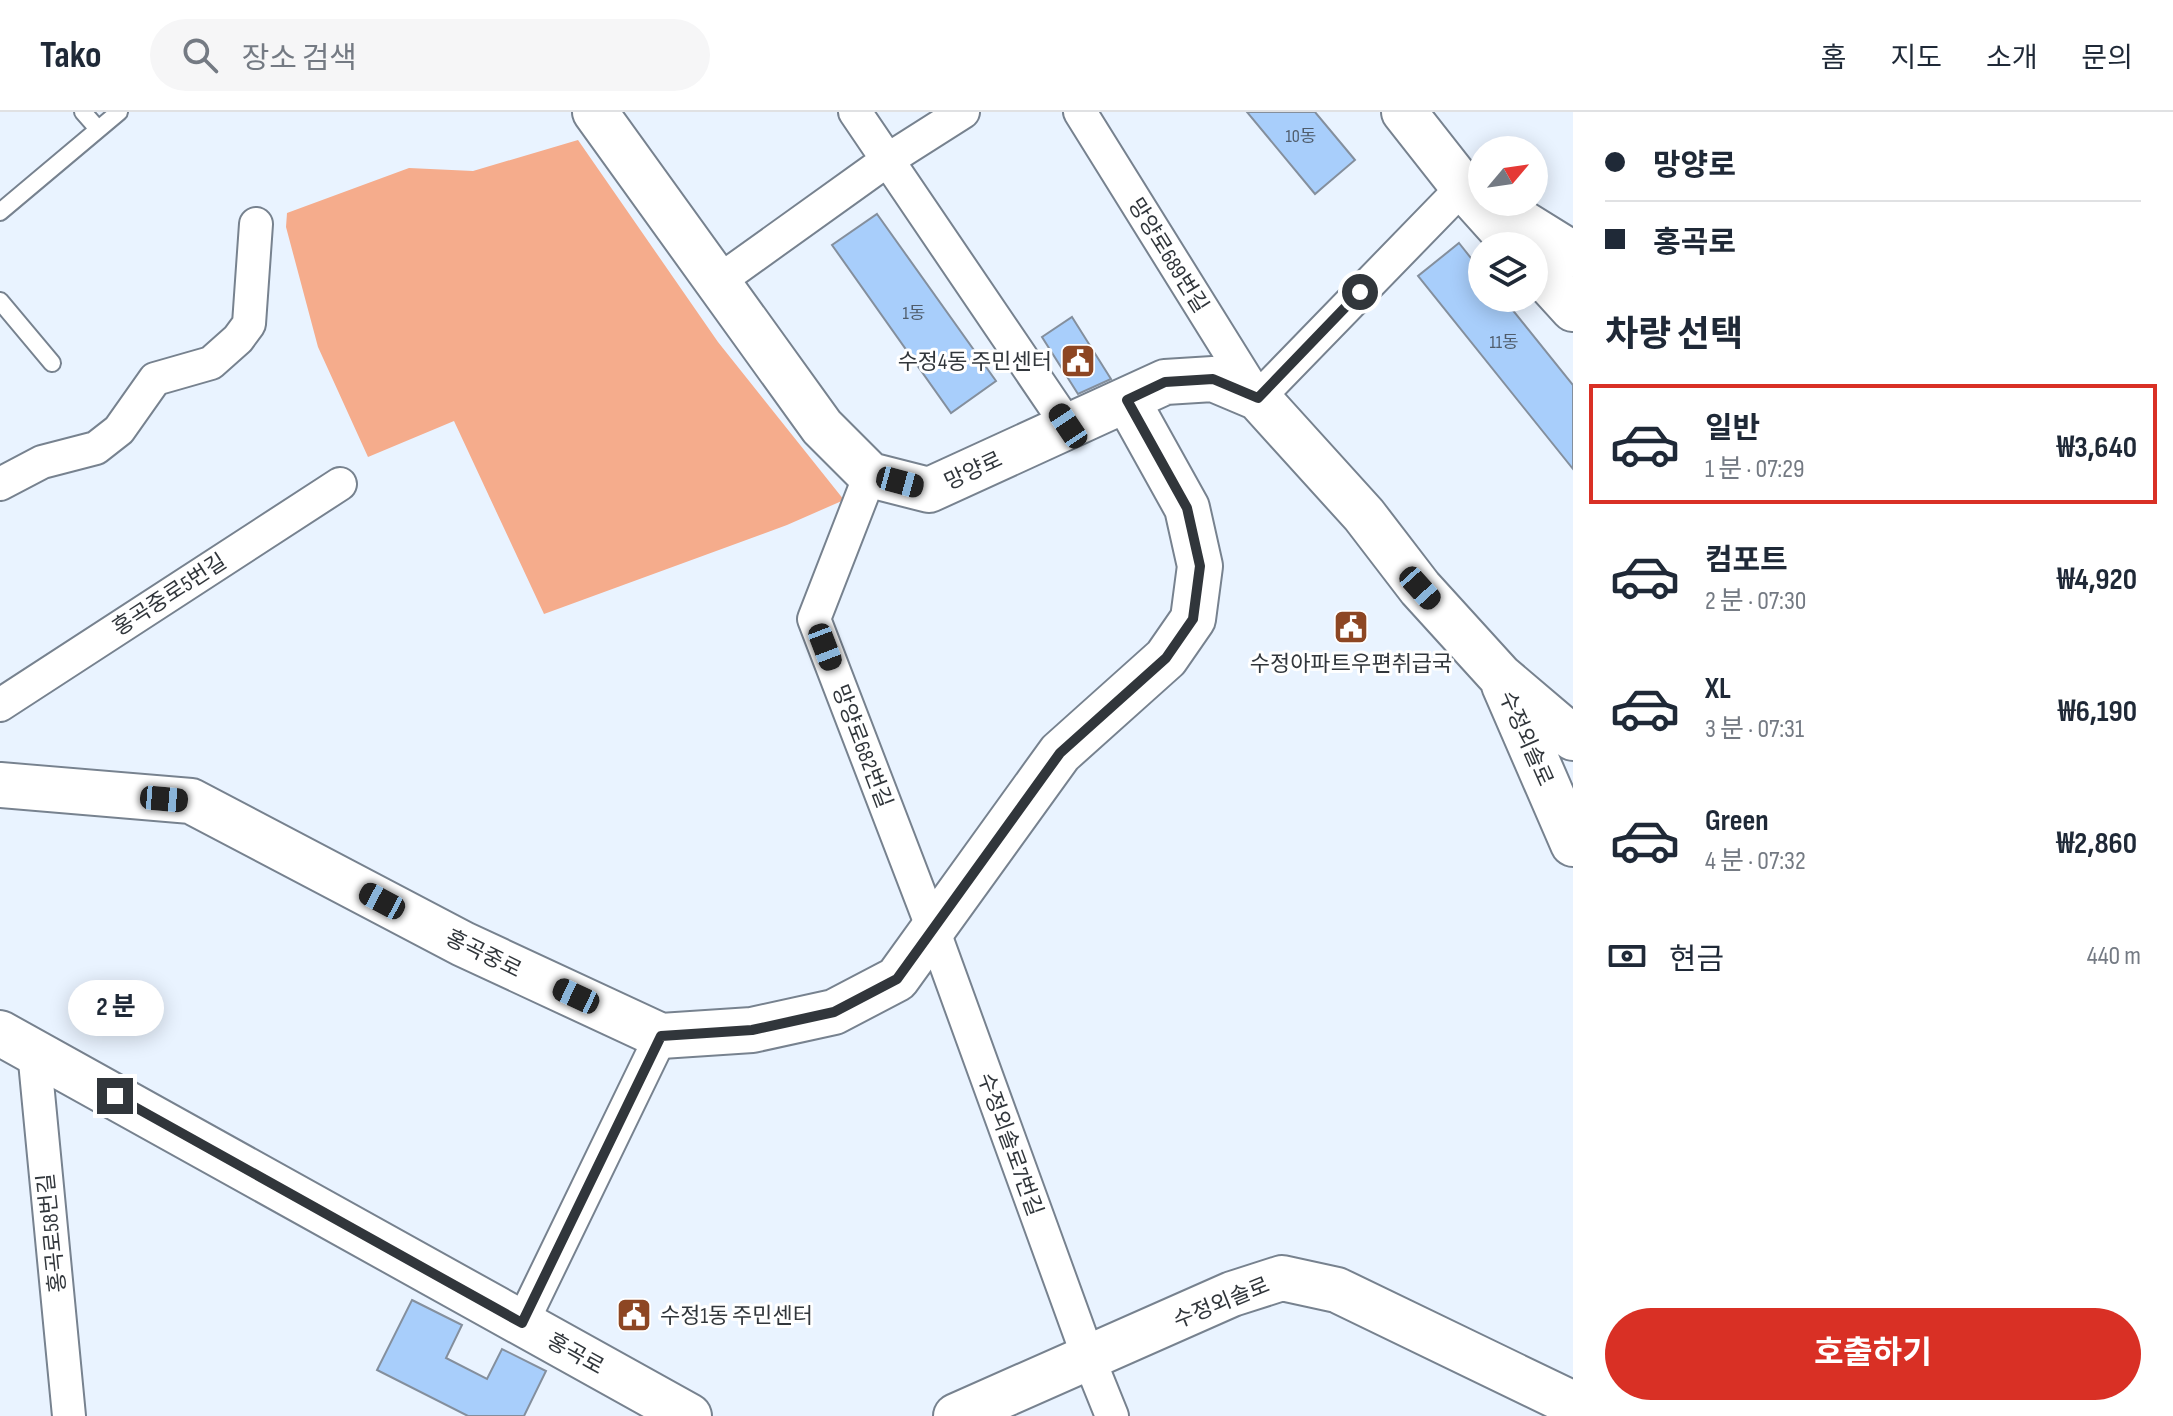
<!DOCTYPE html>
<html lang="ko">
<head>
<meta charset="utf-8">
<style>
	body { margin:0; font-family:"Sofia Sans Condensed","Noto Sans KR",sans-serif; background:#f6f6f7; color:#1f2937; height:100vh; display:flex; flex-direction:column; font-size:30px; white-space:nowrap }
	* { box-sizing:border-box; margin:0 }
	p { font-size:26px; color:#747a83 }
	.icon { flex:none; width:44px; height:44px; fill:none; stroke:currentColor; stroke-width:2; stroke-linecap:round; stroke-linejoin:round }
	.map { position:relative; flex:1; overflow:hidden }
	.side { display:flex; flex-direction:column; background:#fff; width:600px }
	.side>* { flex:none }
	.guide { display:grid; align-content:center; height:176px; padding:0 32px; background:#fff }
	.needle { width:52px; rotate:61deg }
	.tools { position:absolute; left:1468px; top:24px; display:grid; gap:16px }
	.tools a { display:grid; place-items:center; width:80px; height:80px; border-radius:50%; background:#fff; box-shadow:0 4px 20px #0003; font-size:40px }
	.end { position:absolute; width:36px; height:36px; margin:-18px; border:10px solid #31363b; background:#fff; box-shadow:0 0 0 4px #fff }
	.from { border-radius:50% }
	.bubble { position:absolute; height:56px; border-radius:28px; background:#fff; box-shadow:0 4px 20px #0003; font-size:26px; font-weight:700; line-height:56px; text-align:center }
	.car { position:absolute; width:24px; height:48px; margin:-24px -12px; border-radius:10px; box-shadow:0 0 6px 2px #0007; background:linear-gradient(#222 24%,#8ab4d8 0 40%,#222 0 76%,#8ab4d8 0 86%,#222 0) }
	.guide b { display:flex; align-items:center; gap:28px; height:76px; font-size:30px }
	.guide b+b { border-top:2px solid #e0e1e3 }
	.guide i { width:20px; height:20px; background:#1f2937 }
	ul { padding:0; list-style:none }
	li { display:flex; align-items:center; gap:24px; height:120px; margin:0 16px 12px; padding:0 16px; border:4px solid transparent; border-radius:0px }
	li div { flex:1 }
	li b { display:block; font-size:30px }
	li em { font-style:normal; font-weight:700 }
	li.active { border-color:#d93025 }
	li>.icon { width:72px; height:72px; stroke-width:1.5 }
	h2 { padding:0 32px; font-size:36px; line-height:96px }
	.pay { display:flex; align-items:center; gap:20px; height:88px; padding:0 32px; font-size:30px }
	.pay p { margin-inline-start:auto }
	.button { display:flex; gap:16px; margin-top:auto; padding:16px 32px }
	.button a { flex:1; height:92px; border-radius:48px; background:#d93025; color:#fff; font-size:32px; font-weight:700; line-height:92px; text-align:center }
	header { display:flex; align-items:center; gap:48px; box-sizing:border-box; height:112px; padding:0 40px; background:#fff; border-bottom:2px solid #e0e1e3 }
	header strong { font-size:38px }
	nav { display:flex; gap:44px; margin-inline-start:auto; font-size:28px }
	.search { width:560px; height:72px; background:#f6f6f7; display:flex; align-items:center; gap:20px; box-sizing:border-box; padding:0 28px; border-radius:44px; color:#747a83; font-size:30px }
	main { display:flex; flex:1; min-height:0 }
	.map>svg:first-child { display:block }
</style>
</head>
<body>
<header>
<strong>Tako</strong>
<div class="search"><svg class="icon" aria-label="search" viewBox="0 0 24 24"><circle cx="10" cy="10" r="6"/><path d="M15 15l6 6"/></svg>장소 검색</div>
<nav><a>홈</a><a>지도</a><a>소개</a><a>문의</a></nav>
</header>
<main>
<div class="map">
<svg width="1573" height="1304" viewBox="0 0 1573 1304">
	<rect width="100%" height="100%" fill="#e9f3ff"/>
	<path fill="#f5ac8c" d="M578,28l140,202 126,158 -57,25 -243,89 -90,-193 -86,36 -50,-110 -32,-120 1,-14 122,-45 64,3z"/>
	<path fill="#a8cefb" stroke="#848f9d" stroke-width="2" d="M1247,0h68l40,48 -40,34z
		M877,102l119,167 -45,32 -119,-168z
		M1459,131l23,29v26h21l70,87v84l-155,-193z
		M1072,205l39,62 -33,15 -36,-57z
		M412,1188l50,25 -16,33 41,21 15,-30 44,22 -22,45h-56l-91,-46z"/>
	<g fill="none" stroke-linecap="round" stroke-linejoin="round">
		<g stroke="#77828f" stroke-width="20">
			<path id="lane" d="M83,0l15,17
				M0,100l119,-100
				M0,189l52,62"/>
		</g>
		<g stroke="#77828f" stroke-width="36">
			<path id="street" d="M855,0l213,314
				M1080,0l178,286 205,-211
				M716,171l173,-124 74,-47
				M870,363l-56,144 119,310 156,430 23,57
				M0,372l42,-22 54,-14 23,-18 36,-51 56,-16 27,-24 11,-15 7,-100
				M0,593l340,-221
				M34,939l35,365
				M522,1211l139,-287"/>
		</g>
		<g stroke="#77828f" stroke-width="48">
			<path id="secondary" d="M595,0l227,315 48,48 59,15 236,-108 48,-3 45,19 106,117 56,73 80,88 73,62
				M1404,0l59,75 53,59
				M1497,95l76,47
				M1534,154l39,43
				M1504,573l69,159
				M0,673l191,16 272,143 198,92 91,-6 82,-18 63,-33 163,-226 106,-95 27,-39 7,-53 -13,-58 -60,-108
				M0,921l689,383
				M956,1304l276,-122 50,-16 55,12 236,114"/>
		</g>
		<use href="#lane" stroke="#fff" stroke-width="16"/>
		<use href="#street" stroke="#fff" stroke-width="32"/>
		<use href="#secondary" stroke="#fff" stroke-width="44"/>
	</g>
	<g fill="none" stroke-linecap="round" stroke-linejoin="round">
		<path stroke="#31363b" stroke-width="10" d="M115,984l407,227 139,-287 91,-6 82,-18 63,-33 163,-226 106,-95 27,-39 7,-53 -13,-58 -60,-108 38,-18 48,-3 45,19 102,-106"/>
	</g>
	<defs>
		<g id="civic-square" transform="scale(1.8)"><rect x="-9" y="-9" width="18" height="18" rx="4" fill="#8d4623" stroke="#fff"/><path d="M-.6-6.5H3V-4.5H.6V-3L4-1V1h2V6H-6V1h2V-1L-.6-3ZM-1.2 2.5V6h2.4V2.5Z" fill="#fff"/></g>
	</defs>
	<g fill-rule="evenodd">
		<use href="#civic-square" x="1078" y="249"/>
		<use href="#civic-square" x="1351" y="515"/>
		<use href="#civic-square" x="634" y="1203"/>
	</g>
	<g text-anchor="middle" stroke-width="6" stroke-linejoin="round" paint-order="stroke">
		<g font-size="18" fill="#4f5c6b">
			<text x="1301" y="30">10동</text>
			<text x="914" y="207">1동</text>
			<text x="1504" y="236">11동</text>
		</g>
		<g font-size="22" fill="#31363b" stroke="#fff">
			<text transform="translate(1169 143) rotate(58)" y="8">망양로689번길</text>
			<text transform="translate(973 358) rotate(-25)" y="8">망양로</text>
			<text transform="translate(169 482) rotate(-33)" y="8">홍곡중로5번길</text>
			<text transform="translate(1527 626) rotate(66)" y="8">수정외솔로</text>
			<text transform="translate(863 634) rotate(69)" y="8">망양로682번길</text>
			<text transform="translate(484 841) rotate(26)" y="8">홍곡중로</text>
			<text transform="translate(1011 1032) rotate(70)" y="8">수정외솔로7번길</text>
			<text transform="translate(51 1121) rotate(-96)" y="8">홍곡로58번길</text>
			<text transform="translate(1221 1190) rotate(-22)" y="8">수정외솔로</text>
			<text transform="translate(576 1241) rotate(29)" y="8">홍곡로</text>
		</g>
		<g font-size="22" fill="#31363b" stroke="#fff" text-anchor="end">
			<text x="1052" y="257">수정4동 주민센터</text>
			<text x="1351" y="559" text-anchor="middle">수정아파트우편취급국</text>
			<text x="660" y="1211" text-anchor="start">수정1동 주민센터</text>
		</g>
	</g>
</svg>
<div class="tools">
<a><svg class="needle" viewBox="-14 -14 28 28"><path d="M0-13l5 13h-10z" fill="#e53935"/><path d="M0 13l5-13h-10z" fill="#747a83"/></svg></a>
<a><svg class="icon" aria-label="layers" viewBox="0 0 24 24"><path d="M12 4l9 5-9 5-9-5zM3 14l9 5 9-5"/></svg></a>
</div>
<i class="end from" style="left:1360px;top:180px"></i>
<i class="end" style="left:115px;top:984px"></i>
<div class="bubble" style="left:68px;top:868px;width:96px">2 분</div>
<i class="car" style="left:1068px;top:314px;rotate:326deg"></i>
<i class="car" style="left:900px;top:370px;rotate:105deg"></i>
<i class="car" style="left:1420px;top:476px;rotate:138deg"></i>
<i class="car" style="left:825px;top:535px;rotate:159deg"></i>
<i class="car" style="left:164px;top:687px;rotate:95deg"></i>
<i class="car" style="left:382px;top:789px;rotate:298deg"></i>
<i class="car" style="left:576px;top:884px;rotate:295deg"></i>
</div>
<section class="side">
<div class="guide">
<b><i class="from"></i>망양로</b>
<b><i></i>홍곡로</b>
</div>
<h2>차량 선택</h2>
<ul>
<li class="active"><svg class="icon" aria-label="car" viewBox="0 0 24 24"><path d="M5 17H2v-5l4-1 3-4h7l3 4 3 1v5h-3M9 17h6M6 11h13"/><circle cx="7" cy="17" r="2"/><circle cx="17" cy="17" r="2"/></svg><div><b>일반</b><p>1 분 · 07:29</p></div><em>₩3,640</em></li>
<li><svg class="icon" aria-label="car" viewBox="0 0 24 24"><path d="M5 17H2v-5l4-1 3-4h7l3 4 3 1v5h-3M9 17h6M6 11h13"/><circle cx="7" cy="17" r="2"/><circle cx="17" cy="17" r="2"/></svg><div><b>컴포트</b><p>2 분 · 07:30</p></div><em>₩4,920</em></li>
<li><svg class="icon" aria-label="car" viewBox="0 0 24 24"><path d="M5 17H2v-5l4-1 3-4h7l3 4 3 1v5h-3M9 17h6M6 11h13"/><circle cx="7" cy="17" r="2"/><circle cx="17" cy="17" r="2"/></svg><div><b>XL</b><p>3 분 · 07:31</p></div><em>₩6,190</em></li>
<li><svg class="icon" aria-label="car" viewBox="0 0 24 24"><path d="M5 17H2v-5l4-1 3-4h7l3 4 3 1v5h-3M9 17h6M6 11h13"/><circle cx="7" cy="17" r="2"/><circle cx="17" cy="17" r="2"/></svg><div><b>Green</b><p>4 분 · 07:32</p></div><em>₩2,860</em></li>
</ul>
<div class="pay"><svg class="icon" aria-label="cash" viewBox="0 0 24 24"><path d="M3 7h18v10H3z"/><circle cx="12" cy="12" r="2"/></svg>현금<p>440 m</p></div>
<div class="button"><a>호출하기</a></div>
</section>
</main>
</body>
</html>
